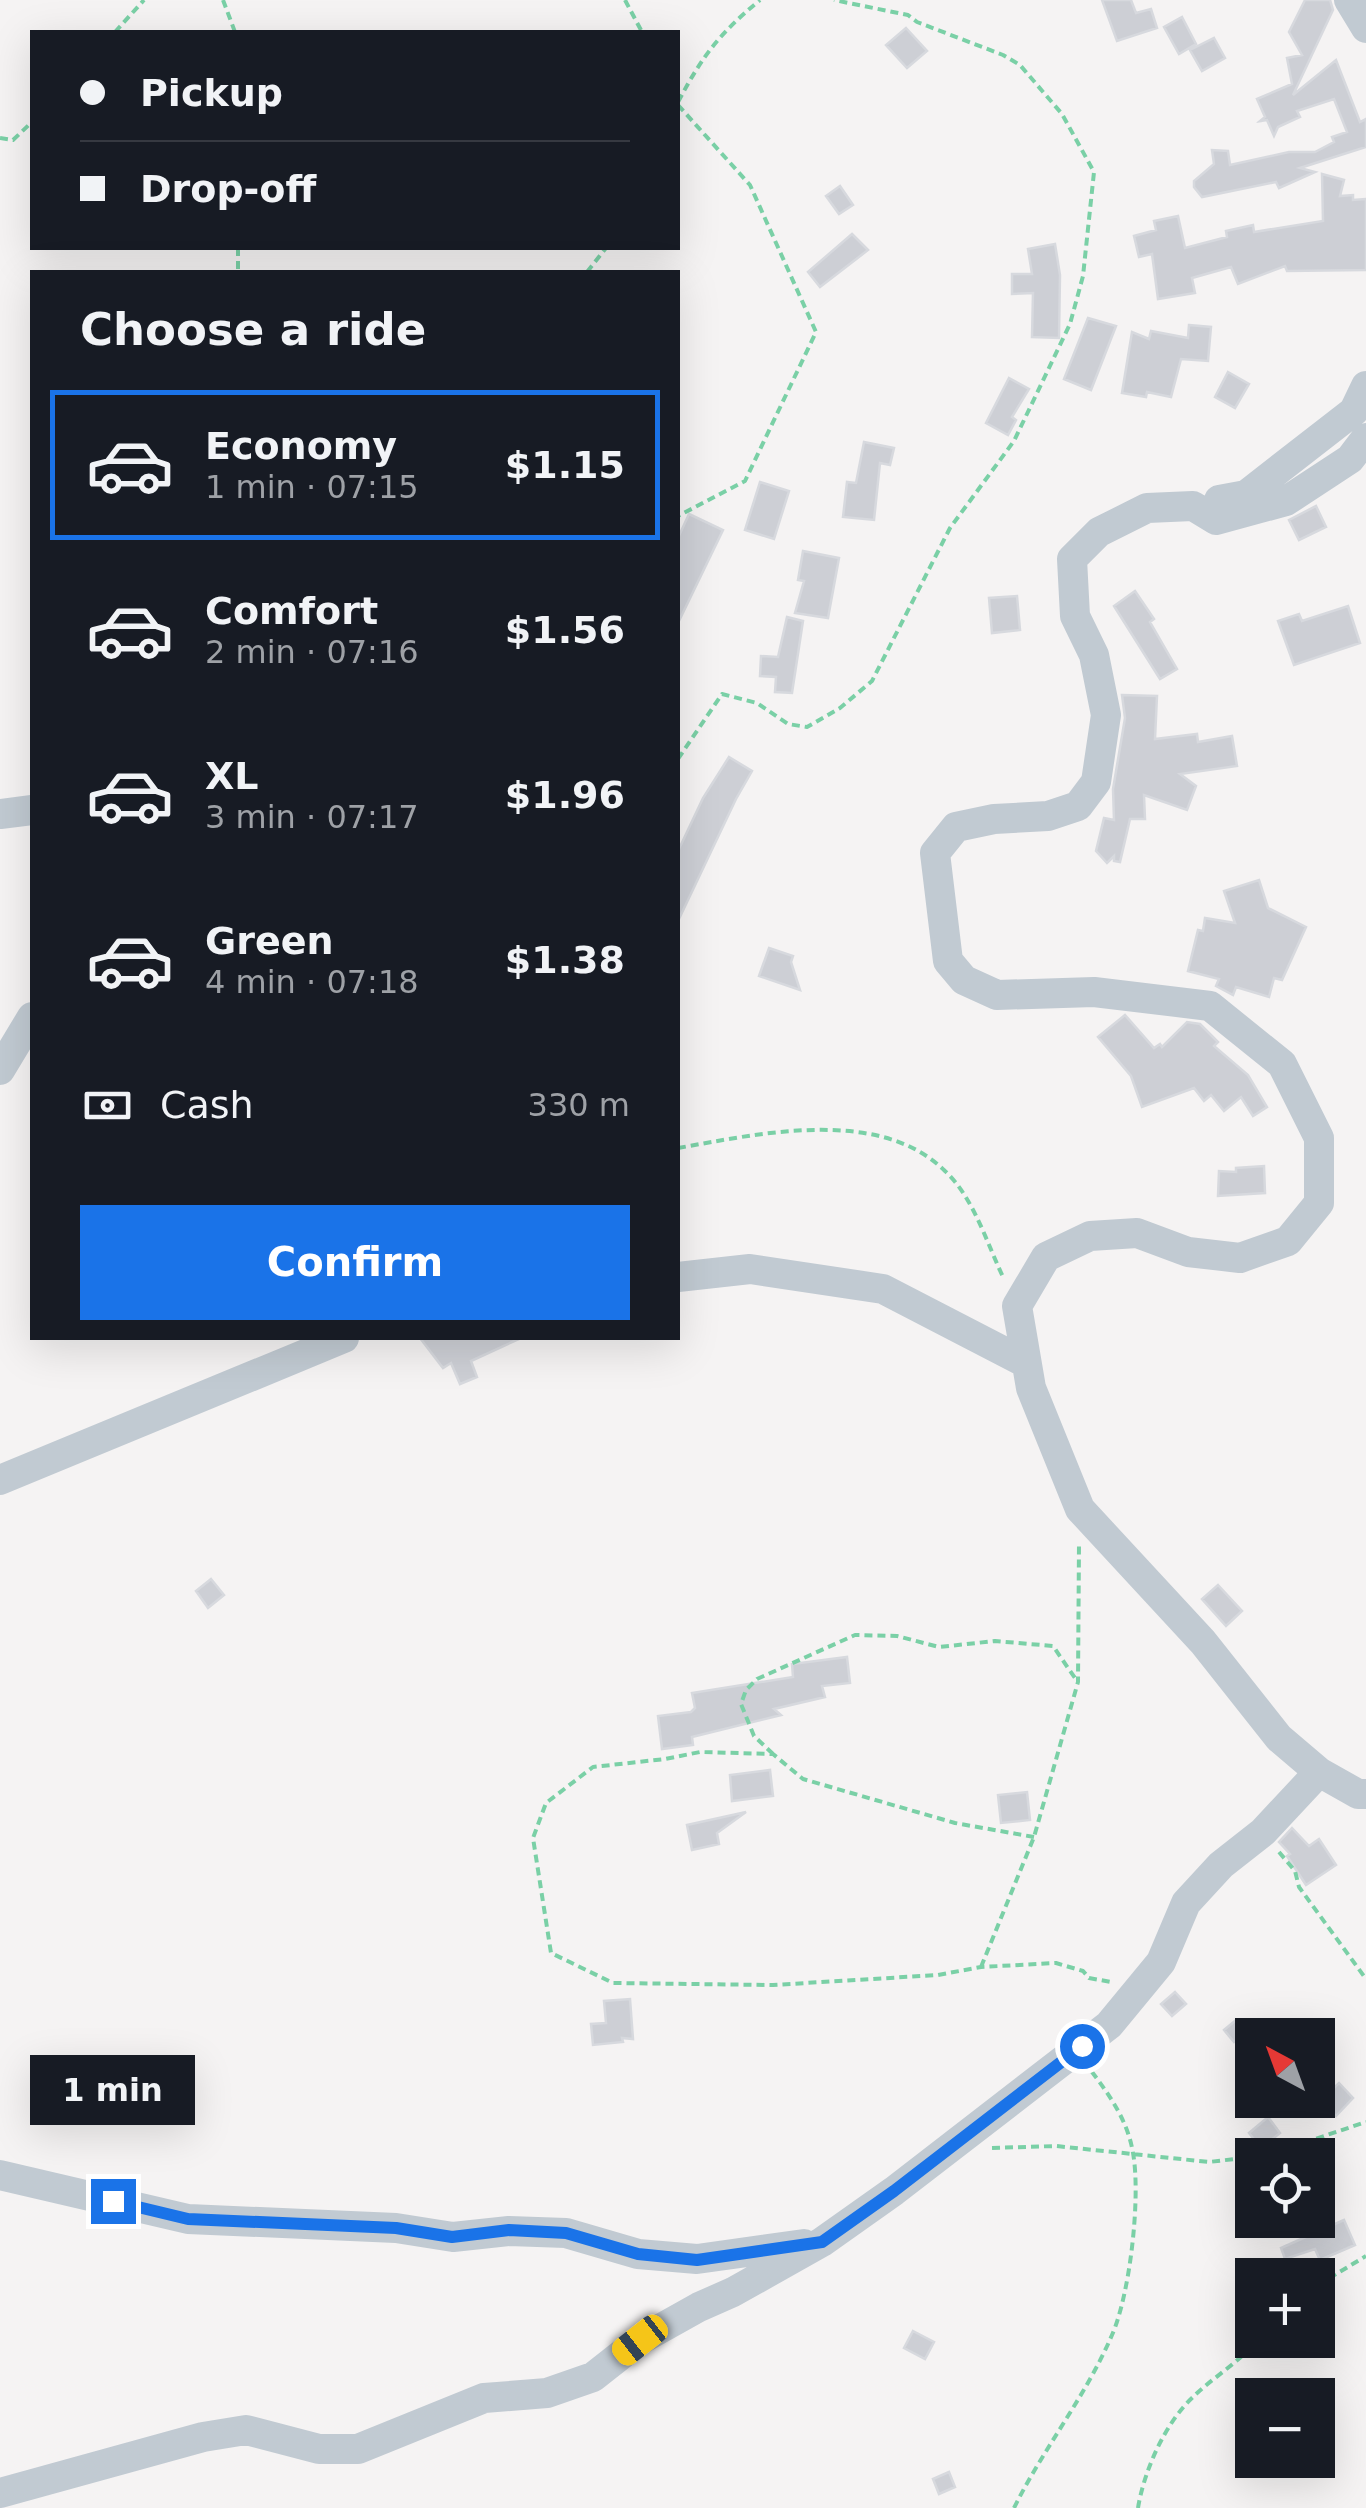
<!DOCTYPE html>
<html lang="en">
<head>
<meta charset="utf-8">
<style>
	body { margin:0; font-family:"DejaVu Sans",sans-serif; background:#20242c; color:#f1f3f6; height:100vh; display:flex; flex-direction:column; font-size:38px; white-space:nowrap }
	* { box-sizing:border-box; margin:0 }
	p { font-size:32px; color:#9ea1a6 }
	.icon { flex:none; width:55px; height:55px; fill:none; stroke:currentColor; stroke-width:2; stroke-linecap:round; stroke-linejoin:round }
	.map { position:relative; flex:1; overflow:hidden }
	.details { position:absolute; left:30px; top:270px; width:650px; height:1070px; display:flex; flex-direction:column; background:#171b24; border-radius:0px; box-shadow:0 10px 40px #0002 }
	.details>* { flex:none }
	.banner { position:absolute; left:30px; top:30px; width:650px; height:220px; border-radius:0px; box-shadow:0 10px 40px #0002; display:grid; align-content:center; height:220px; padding:0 50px; background:#171b24 }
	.needle { width:65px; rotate:319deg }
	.buttons { position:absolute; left:1235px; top:2018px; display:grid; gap:20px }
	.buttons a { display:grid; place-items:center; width:100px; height:100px; border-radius:0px; background:#171b24; box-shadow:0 10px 40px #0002; font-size:50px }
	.end { position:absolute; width:45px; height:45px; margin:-22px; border:12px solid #1a73e8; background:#fff; box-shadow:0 0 0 5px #fff }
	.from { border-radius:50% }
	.bubble { position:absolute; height:70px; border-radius:0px; background:#171b24; box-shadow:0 10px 40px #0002; font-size:32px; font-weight:800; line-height:70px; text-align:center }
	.car { position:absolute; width:30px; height:60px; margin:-30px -15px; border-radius:12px; box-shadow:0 0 8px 2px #0007; background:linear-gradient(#f5c518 24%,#345 0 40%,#f5c518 0 76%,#345 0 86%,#f5c518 0) }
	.banner b { display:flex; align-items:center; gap:35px; height:95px; font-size:38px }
	.banner b+b { border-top:2px solid #363941 }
	.banner i { width:25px; height:25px; background:#f1f3f6 }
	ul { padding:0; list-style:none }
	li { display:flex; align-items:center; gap:30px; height:150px; margin:0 20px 15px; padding:0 30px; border:5px solid transparent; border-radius:0px }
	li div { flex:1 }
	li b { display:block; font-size:38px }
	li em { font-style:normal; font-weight:800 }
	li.on { border-color:#1a73e8 }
	li>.icon { width:90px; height:90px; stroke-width:1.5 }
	h2 { padding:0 50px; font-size:45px; line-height:120px }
	.pay { display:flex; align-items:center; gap:25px; height:110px; padding:0 50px; font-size:38px }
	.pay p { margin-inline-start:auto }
	.button { display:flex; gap:20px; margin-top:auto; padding:20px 50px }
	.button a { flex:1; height:115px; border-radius:0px; background:#1a73e8; color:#fff; font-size:40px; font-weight:800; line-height:115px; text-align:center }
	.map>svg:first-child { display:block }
</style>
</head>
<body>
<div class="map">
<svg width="1366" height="2508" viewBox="0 0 1366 2508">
	<rect width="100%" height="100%" fill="#f5f3f3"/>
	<path fill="#cdcfd5" stroke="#d7d9de" stroke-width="2.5" d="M1102,0h29l5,13 15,-4 6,19 -40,13z
		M1305,0h25l3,10 -40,85 43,-35 24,62 6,-3v28l-66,21 15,4 -36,16 -3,-6 -74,15 -8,-10v-6l20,-17 -2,-14 16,1 2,14 59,-13h26l19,-10 -2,-5 15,-5 -13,-33 -37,12 3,6 -22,10 -4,9 -7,-16 -7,1 5,-4 -8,-18 35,-15 -5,-26 15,-3 -13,-23z
		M1182,17l14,27 -17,10 -15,-27z
		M906,28l21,23 -20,17 -21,-23z
		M1214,38l11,20 -23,13 -12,-21z
		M1322,174l22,6 -4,16 13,-1v5l13,-1v71l-79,1 -2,-5 -47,18 -7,-17 -39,11 3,15 -37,6 -6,-45 -13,3 -5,-21 22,-6 -2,-9 24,-5 7,32 42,-11 -1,-6 27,-6 1,7 69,-11z
		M840,186l13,19 -14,9 -13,-18z
		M852,234l16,16 -48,37 -12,-15z
		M1055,244l5,31 -1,63 -27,-1 1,-44 -21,1v-20h20l-4,-25z
		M1088,318l28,8 -25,64 -27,-11z
		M1189,325l22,2 -3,34 -27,-2 -10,38 -24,-5 -1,5 -24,-4 10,-61 17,7 2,-8 37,7z
		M1228,372l21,12 -14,24 -20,-11z
		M1009,378l20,11 -17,28 4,3 -8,15 -22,-12z
		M864,442l30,6 -4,17 -10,-2 -6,57 -31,-3 4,-35 9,1z
		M760,482l29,9 -15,48 -29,-9z
		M1316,506l10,21 -27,13 -10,-20z
		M689,514l34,16 -45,93v-85z
		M803,551l36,7 -11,60 -33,-5 9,-32 -6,-1z
		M1135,591l19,28 -4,3 27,47 -17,10 -46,-73z
		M1017,596l3,34 -28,3 -3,-35z
		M1348,606l12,37 -66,22 -16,-44 21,-7 3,7z
		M787,617l16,4 -11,72 -17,-1 1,-15 -16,-1 1,-20 17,1z
		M1122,695l35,1 -2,43 42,-5 1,8 34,-6 5,30 -57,8 16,12 -9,24 -43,-15 1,24h-15l-10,43 -6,-1v-5l-7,7 -11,-12 8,-33 10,2 -1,-31 12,-71z
		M729,757l23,14 -16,28 -58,122v-70l25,-53z
		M1259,880l9,28 38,19 -24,53 -8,-2 -5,19 -33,-10 -3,8 -17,-9 3,-7 -31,-8 10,-41 5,1 2,-13 30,5 -11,-32z
		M769,948l24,8 -2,6 9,28 -41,-14z
		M1125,1015l29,33 6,-4 2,3 25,-25 13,2 18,18 -4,4 34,29 19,32 -14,9 -12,-19 -17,14 -13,-16 -7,6 -10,-13 -52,19 -11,-31 -33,-39z
		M1264,1166l1,27 -47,3 1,-25 17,1v-4z
		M420,1338h101l-50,23 6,16 -17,7 -9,-21 -8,5z
		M211,1579l13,16 -16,13 -12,-17z
		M1218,1585l24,26 -16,15 -24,-27z
		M847,1657l3,26 -28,3 3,11 -51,12 7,6 -89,22 1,8 -31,4 -4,-33 33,-4 4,-4 -3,-15 101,-16 -1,-13z
		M770,1770l3,26 -41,5 -2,-26z
		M1027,1792l3,28 -29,3 -3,-28z
		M746,1812l-29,21 2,11 -27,6 -5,-25z
		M1292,1828l17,18 10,-7 17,26 -30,20 -19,-29 3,-2 -11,-12z
		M1175,1992l11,12 -14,12 -11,-12z
		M630,1999l3,40 -11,-1 1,4 -30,3 -2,-21 15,-1 -2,-22z
		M1236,2020l10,12 -12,10 -10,-12z
		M1339,2083l14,15 -17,18 -15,-16z
		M1268,2117l12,16 -19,15 -12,-15z
		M1344,2220l11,25 -35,15 -5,-11 -30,10 -4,-11z
		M913,2331l21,11 -9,17 -21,-11z
		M949,2472l6,15 -16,7 -6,-15z"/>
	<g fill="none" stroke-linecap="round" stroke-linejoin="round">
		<path stroke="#7ad0a6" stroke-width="4" stroke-dasharray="8 5" stroke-linecap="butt" d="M223,0l12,32
			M625,0l17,32
			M115,32l29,-32
			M678,102c25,-47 41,-68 82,-102
			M678,105l72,80 66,147 -71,149 -67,35
			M0,138l13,2 19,-18
			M238,248v24
			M587,272l19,-24
			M678,759l44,-65 35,9 31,21 19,3 33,-19 32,-27 78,-153 64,-87 56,-117 13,-48 11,-104 -32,-58 -42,-49 -17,-10 -86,-33 -9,-7 -74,-15
			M678,1148c80,-14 201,-42 267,23 29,27 42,73 59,108
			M773,1754l-19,-18 -13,-32 5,-14 11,-11 98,-44 42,1 42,11 56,-6 58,5 24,35
			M1034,1837l-79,-14 -152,-44 -30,-25 -73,-2 -35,7 -72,8 -47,36 -13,35 18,115 62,30 160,2 165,-10 43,-8 75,-4 27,8 6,7 22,4
			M1279,1852l16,19 4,16 67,92
			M981,1967l53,-130 44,-155 1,-138
			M992,2148l64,-2 153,16 43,-5
			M1267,2155l99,-33
			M1318,2285l48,-29
			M1014,2508c29,-59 72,-112 98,-173 18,-41 29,-138 21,-182 -5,-31 -22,-56 -41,-81
			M1138,2508c6,-37 27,-85 55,-111 20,-20 46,-34 64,-57"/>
		<path stroke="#c1cad2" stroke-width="30" d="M1349,0l17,28
			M1366,438l-16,21 -64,42 -70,19 -23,-14 -46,2 -48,24 -27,27 3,57 19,39 12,60 -10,67 -18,24 -30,10 -54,3 -38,8 -21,26 13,108 16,19 33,15 97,-3 116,14 72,58 37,74v65l-31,38 -48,17 -52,-6 -51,-19 -47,3 -44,21 -29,49 14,82 49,121 123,133 76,96 40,34 39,22h8
			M1219,500l27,-5 108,-84 12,-25
			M0,814l32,-4
			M0,1070l32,-53
			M678,1277l72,-8 133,20 143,74
			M0,1480l344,-142
			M0,2175l188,44 208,9 57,9 56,-6 57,2 72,21 59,5 107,-15
			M0,2493l203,-56 43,-7 73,19h39l126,-51 63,-5 46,-16 47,-37 59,-33 34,-15 89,-50 72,-51 215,-166 52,-63 25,-59 35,-38 42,-33 56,-60"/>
	</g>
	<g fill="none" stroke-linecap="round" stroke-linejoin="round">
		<path stroke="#1a73e8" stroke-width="12" d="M113,2201l75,18 208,9 56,9 57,-7 57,3 72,21 59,6 125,-18 72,-51 188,-145"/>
	</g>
</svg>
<div class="buttons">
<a><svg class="needle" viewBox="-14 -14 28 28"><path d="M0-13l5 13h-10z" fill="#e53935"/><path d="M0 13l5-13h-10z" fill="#9ea1a6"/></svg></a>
<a><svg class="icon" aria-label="locate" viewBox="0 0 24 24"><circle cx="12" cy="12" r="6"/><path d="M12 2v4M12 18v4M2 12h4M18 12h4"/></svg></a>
<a>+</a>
<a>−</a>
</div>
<i class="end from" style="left:1082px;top:2046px"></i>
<i class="end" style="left:113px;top:2201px"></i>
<div class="bubble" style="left:30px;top:2055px;width:165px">1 min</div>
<i class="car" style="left:640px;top:2340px;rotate:232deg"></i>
<div class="banner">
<b><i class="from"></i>Pickup</b>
<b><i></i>Drop-off</b>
</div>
<section class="details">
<h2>Choose a ride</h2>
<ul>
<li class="on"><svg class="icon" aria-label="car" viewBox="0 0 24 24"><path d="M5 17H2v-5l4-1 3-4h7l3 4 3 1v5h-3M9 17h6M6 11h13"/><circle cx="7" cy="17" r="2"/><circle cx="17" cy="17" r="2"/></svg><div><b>Economy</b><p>1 min · 07:15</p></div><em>$1.15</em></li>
<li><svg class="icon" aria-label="car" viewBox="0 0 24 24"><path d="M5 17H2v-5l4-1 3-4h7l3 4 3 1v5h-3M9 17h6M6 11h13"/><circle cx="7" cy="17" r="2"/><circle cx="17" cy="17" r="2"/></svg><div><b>Comfort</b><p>2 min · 07:16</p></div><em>$1.56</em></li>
<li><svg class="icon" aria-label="car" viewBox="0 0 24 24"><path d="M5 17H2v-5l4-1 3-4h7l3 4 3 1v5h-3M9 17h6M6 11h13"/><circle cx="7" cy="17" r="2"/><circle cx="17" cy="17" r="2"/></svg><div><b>XL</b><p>3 min · 07:17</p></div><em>$1.96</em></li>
<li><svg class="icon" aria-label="car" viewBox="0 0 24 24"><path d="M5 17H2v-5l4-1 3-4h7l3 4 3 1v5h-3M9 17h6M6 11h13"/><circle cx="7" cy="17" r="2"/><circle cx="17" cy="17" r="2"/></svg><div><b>Green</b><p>4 min · 07:18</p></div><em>$1.38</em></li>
</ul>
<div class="pay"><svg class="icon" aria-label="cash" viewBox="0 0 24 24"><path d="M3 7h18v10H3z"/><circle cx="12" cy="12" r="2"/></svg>Cash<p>330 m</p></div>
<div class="button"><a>Confirm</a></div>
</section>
</div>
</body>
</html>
